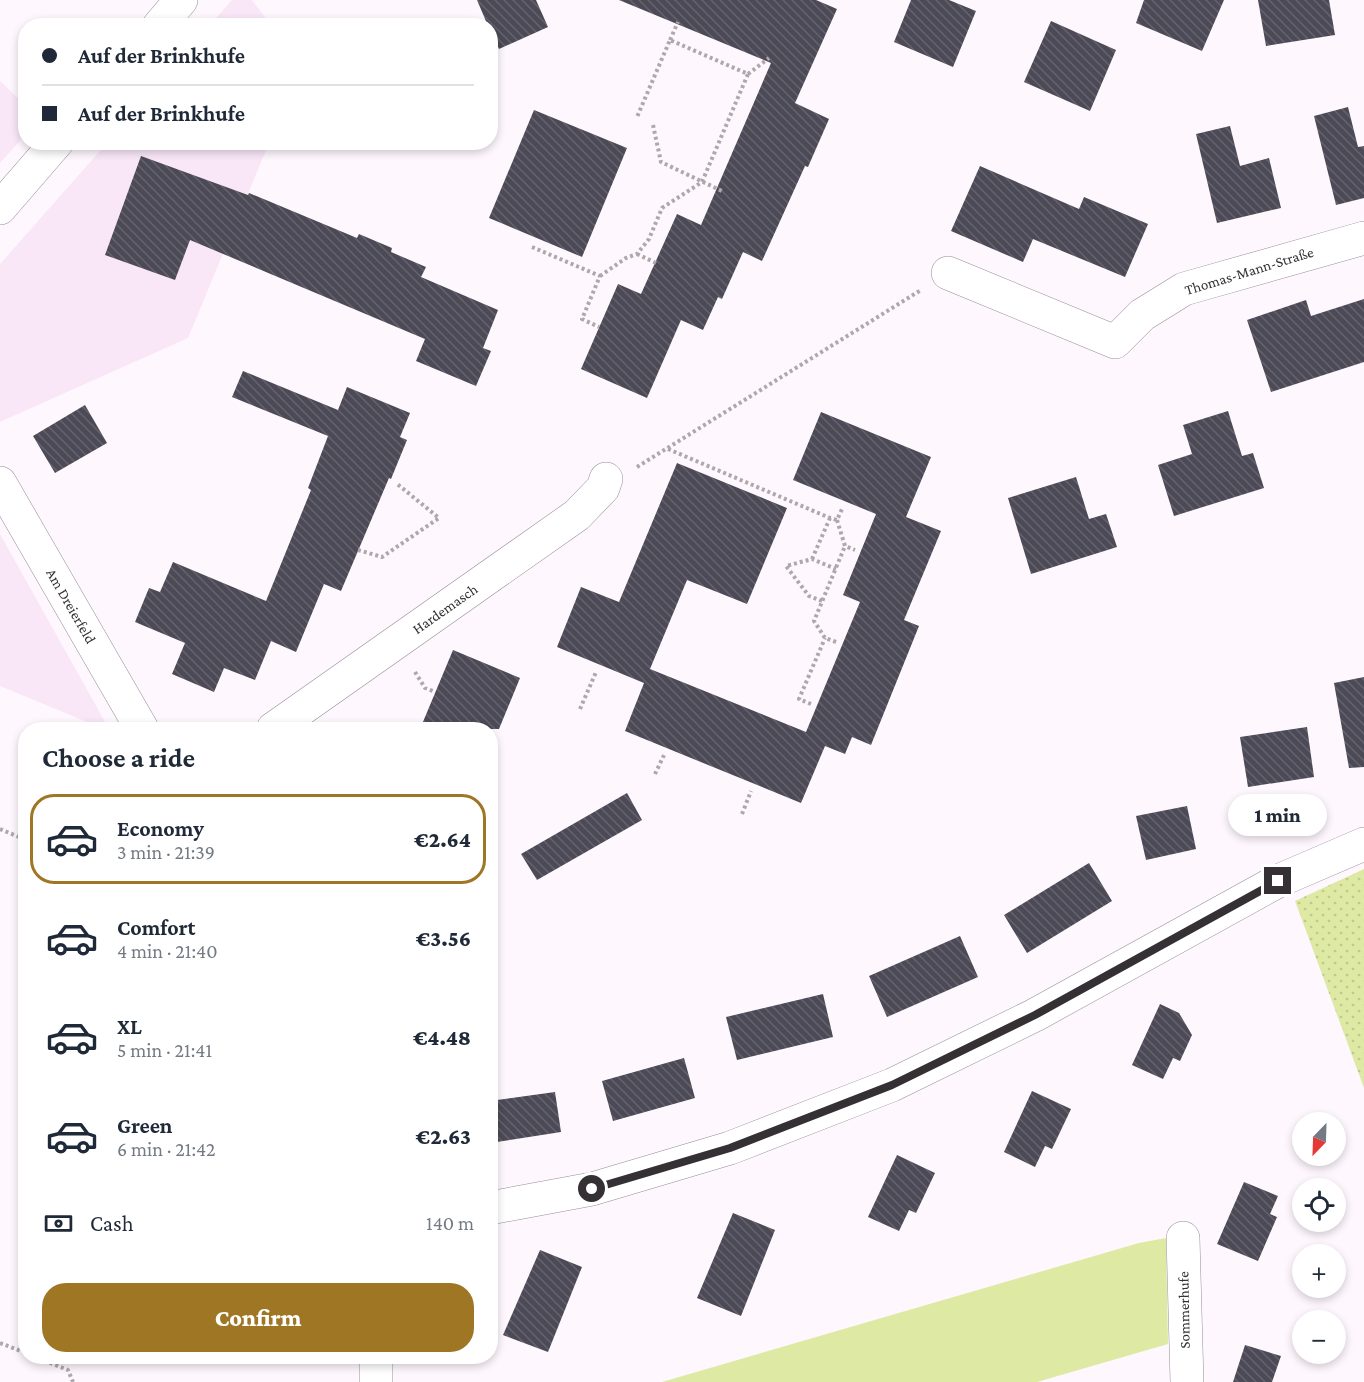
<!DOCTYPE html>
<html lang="en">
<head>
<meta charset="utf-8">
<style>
	body { margin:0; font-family:"Crimson Pro",serif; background:#f2f2f3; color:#1f2937; height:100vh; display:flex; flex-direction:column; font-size:22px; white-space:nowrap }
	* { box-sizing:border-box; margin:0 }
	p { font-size:20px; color:#747a83 }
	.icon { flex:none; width:33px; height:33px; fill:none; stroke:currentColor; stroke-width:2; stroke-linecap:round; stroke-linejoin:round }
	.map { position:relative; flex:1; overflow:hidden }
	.side { position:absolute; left:18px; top:722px; width:480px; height:642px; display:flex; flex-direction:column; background:#fff; border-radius:24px; box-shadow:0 3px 9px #0003 }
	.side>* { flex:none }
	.hud { position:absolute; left:18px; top:18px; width:480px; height:132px; border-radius:24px; box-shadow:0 3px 9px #0003; display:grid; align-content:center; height:132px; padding:0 24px; background:#fff }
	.needle { width:39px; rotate:203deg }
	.fabs { position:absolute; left:1292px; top:1112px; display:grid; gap:12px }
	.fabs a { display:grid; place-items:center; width:54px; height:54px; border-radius:50%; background:#fff; box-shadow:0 3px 9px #0003; font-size:30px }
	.end { position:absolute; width:27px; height:27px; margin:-14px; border:8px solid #343034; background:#fff; box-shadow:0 0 0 3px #fff }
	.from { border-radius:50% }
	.bubble { position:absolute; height:42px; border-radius:21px; background:#fff; box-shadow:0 3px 9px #0003; font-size:20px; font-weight:800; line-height:42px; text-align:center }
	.hud b { display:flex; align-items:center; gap:21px; height:57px; font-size:22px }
	.hud b+b { border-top:2px solid #e0e1e3 }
	.hud i { width:15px; height:15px; background:#1f2937 }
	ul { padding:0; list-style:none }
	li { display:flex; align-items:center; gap:18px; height:90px; margin:0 12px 9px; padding:0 12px; border:3px solid transparent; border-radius:24px }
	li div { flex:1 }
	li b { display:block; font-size:22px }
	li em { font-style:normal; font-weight:800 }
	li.active { border-color:#9e7624 }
	li>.icon { width:54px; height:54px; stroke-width:1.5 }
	h2 { padding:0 24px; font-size:27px; line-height:72px }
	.pay { display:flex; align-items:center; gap:15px; height:66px; padding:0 24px; font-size:22px }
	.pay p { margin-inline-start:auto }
	.action { display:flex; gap:12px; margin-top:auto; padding:12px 24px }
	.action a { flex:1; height:69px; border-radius:24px; background:#9e7624; color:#fff; font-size:24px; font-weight:800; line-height:69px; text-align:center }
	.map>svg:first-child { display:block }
</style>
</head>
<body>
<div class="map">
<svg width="1364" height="1382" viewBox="0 0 1364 1382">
	<defs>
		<pattern id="grass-dots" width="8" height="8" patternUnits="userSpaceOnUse" patternTransform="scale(1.5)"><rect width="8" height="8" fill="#deeaa4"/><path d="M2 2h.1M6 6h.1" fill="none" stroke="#bfc98e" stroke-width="1.8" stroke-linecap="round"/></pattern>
		<pattern id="building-back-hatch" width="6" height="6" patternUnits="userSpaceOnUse" patternTransform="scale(1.5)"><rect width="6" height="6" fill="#4c4a56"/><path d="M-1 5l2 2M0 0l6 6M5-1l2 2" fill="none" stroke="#64626c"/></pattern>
	</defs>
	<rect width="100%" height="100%" fill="#fef7fe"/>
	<path fill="#f9e7f8" d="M232,0h20l19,25h-61z
		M0,81l25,24 1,29 -26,29z
		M107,143h162l-81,195 -188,84v-158z
		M0,534l109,195h-5l-104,-43z"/>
	<path fill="url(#grass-dots)" d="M1364,869v219l-69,-187z"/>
	<path fill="#deeaa4" d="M1166,1238l2,106 -131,38h-375l477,-139z"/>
	<path fill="url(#building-back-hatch)" d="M477,0h59l12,27 -49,22 -9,-19v-4h-2z
		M619,0h197l21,9 -42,94 34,16 -21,48 -3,-1 -43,95 -19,-9 -21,47 -4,-2 -15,33 -22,-10 -34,78 -66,-29 37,-85 23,10 36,-80 24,11 70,-162z
		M911,0h38l27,11 -23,56 -59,-25z
		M1144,0h80l-22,51 -66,-28z
		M1258,0h71l6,35 -69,11z
		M1051,21l65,29 -26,61 -66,-29z
		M1348,107l10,40 6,-1v52l-28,7 -22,-89z
		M534,110l93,38 -45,109 -93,-39z
		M1230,126l10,40 29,-8 12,50 -64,15 -21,-89z
		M141,156l107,39 1,-2 108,45 2,-4 33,14 -1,4 35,15 -5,10 77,33 -15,38 8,3 -15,35 -60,-25 9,-22 -235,-99 -15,40 -70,-25z
		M980,166l99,43 5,-12 64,27 -23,53 -92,-38 -10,23 -72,-31z
		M1364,299v63l-93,30 -24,-72 59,-20 5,16z
		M243,371l95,39 9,-23 63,26 -10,24 7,3 -16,39 -2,-1 -48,113 -17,-7 -28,68 -25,-11 -16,39 -31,-12 -10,24 -42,-18 13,-31 -50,-21 14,-34 11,4 13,-30 93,39 45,-111 -3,-2 20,-52 -96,-39z
		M85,405l22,38 -52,30 -22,-37z
		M1228,411l14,45 11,-3 11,35 -90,28 -16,-51 34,-11 -9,-29z
		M821,412l110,45 -25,60 35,14 -37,89 15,6 -48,119 -19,-8 -7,17 -20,-8 -24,57 -176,-72 19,-48 -87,-36 24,-60 38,15 58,-139 110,45 -40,96 -60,-24 -37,89 156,63 54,-130 -17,-7 33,-81 -83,-34z
		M1076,477l13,42 17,-5 11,33 -86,27 -23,-76z
		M453,650l67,28 -21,51h-79z
		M1364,677v90l-15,1 -15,-85z
		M1307,727l7,50 -66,10 -8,-50z
		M627,793l15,27 -105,60 -16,-26z
		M1187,806l9,43 -50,11 -10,-44z
		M1089,863l23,38 -85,52 -23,-38z
		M960,936l18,41 -91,40 -18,-41z
		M823,994l10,43 -96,23 -11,-43z
		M1160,1004l19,9 13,22 -12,26 -7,-3 -10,21 -31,-14z
		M684,1058l11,40 -82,23 -11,-40z
		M1032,1091l39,18 -19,40 -7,-3 -10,21 -31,-15z
		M555,1092l6,40 -71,11v-42z
		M897,1155l38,18 -19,40 -7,-3 -10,21 -31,-14z
		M1244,1182l34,14 -8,18 7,3 -19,44 -41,-17z
		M733,1213l42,17 -34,86 -44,-18z
		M540,1250l42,17 -34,85 -45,-17z
		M1245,1345l36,11 -9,26h-39z"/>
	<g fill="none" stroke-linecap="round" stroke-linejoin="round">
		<g stroke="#988d98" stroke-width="34">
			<path id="minor" d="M159,26l22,-26
				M0,208l57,-66
				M948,273l167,69 27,-27 42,-26 180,-51
				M0,483l142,246
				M273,729l304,-214 26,-27 3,-9
				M490,1208l102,-19 138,-41 162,-63 143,-70 243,-134 86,-37
				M1183,1238l4,144
				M376,1356v26"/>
		</g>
		<path stroke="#aea8ae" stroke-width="4" stroke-dasharray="3 3" stroke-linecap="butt" d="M670,40l8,-18
			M748,74l21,-16
			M653,125l8,37 61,29
			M532,247l68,29 -18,43 17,8
			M637,254l19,9
			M600,276l26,-18 11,-4 12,-15 13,-31 40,-26 46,-108 -78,-34 -33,77
			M668,449l162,69 7,2 5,-11
			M637,467l284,-177
			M837,520l8,26 10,4
			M358,550l24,7 57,-39 -43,-35
			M812,559l18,-41
			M822,601l-13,-5 -23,-30 26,-7 24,10
			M836,642l-11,-4 -11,-17 31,-75
			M415,672l10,16 8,3
			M811,704l-12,-5 26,-61
			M580,709l16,-37
			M655,774l10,-21
			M742,814l9,-23
			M0,829l26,11
			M0,1343l26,10
			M33,1356l35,14 5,12"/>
		<use href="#minor" stroke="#fff" stroke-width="33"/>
	</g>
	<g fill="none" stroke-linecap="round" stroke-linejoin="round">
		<path stroke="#343034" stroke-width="8" d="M592,1189l138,-41 162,-63 143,-70 243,-134"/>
	</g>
	<g text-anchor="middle" stroke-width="6" stroke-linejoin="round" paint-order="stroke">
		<g font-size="15" fill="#343034" stroke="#fff">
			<text transform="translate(1249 271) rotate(-17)" y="5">Thomas-Mann-Straße</text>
			<text transform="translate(71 606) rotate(60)" y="5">Am Dreierfeld</text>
			<text transform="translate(445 609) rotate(-35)" y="5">Hardemasch</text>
			<text transform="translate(1184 1310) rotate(-91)" y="5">Sommerhufe</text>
		</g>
	</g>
</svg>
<div class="fabs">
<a><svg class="needle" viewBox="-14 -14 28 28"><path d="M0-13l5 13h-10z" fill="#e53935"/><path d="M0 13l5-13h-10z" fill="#747a83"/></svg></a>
<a><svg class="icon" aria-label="locate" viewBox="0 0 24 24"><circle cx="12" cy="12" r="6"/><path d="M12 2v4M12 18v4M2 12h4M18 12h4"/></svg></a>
<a>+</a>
<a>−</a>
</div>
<i class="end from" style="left:592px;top:1189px"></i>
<i class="end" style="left:1278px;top:881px"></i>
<div class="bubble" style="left:1228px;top:794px;width:99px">1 min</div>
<div class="hud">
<b><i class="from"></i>Auf der Brinkhufe</b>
<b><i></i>Auf der Brinkhufe</b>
</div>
<section class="side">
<h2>Choose a ride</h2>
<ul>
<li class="active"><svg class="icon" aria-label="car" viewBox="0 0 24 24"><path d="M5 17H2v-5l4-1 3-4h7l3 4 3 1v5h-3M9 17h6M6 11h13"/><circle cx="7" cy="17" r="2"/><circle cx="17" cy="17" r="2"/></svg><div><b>Economy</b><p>3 min · 21:39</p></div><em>€2.64</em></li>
<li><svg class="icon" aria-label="car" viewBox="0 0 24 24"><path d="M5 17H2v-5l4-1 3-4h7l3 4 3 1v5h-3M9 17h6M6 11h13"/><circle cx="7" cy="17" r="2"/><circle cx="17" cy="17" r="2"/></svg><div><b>Comfort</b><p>4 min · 21:40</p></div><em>€3.56</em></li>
<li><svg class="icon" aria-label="car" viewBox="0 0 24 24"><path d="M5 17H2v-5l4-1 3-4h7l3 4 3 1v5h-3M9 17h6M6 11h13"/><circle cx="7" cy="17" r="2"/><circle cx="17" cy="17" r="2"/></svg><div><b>XL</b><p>5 min · 21:41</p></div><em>€4.48</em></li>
<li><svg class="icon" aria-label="car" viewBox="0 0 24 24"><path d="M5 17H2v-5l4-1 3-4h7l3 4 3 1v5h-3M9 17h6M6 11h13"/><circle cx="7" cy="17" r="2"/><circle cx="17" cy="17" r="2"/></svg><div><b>Green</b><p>6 min · 21:42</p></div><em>€2.63</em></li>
</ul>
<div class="pay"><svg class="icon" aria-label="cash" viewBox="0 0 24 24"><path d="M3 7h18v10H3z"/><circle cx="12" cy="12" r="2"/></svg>Cash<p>140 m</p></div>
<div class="action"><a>Confirm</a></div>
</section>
</div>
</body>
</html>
